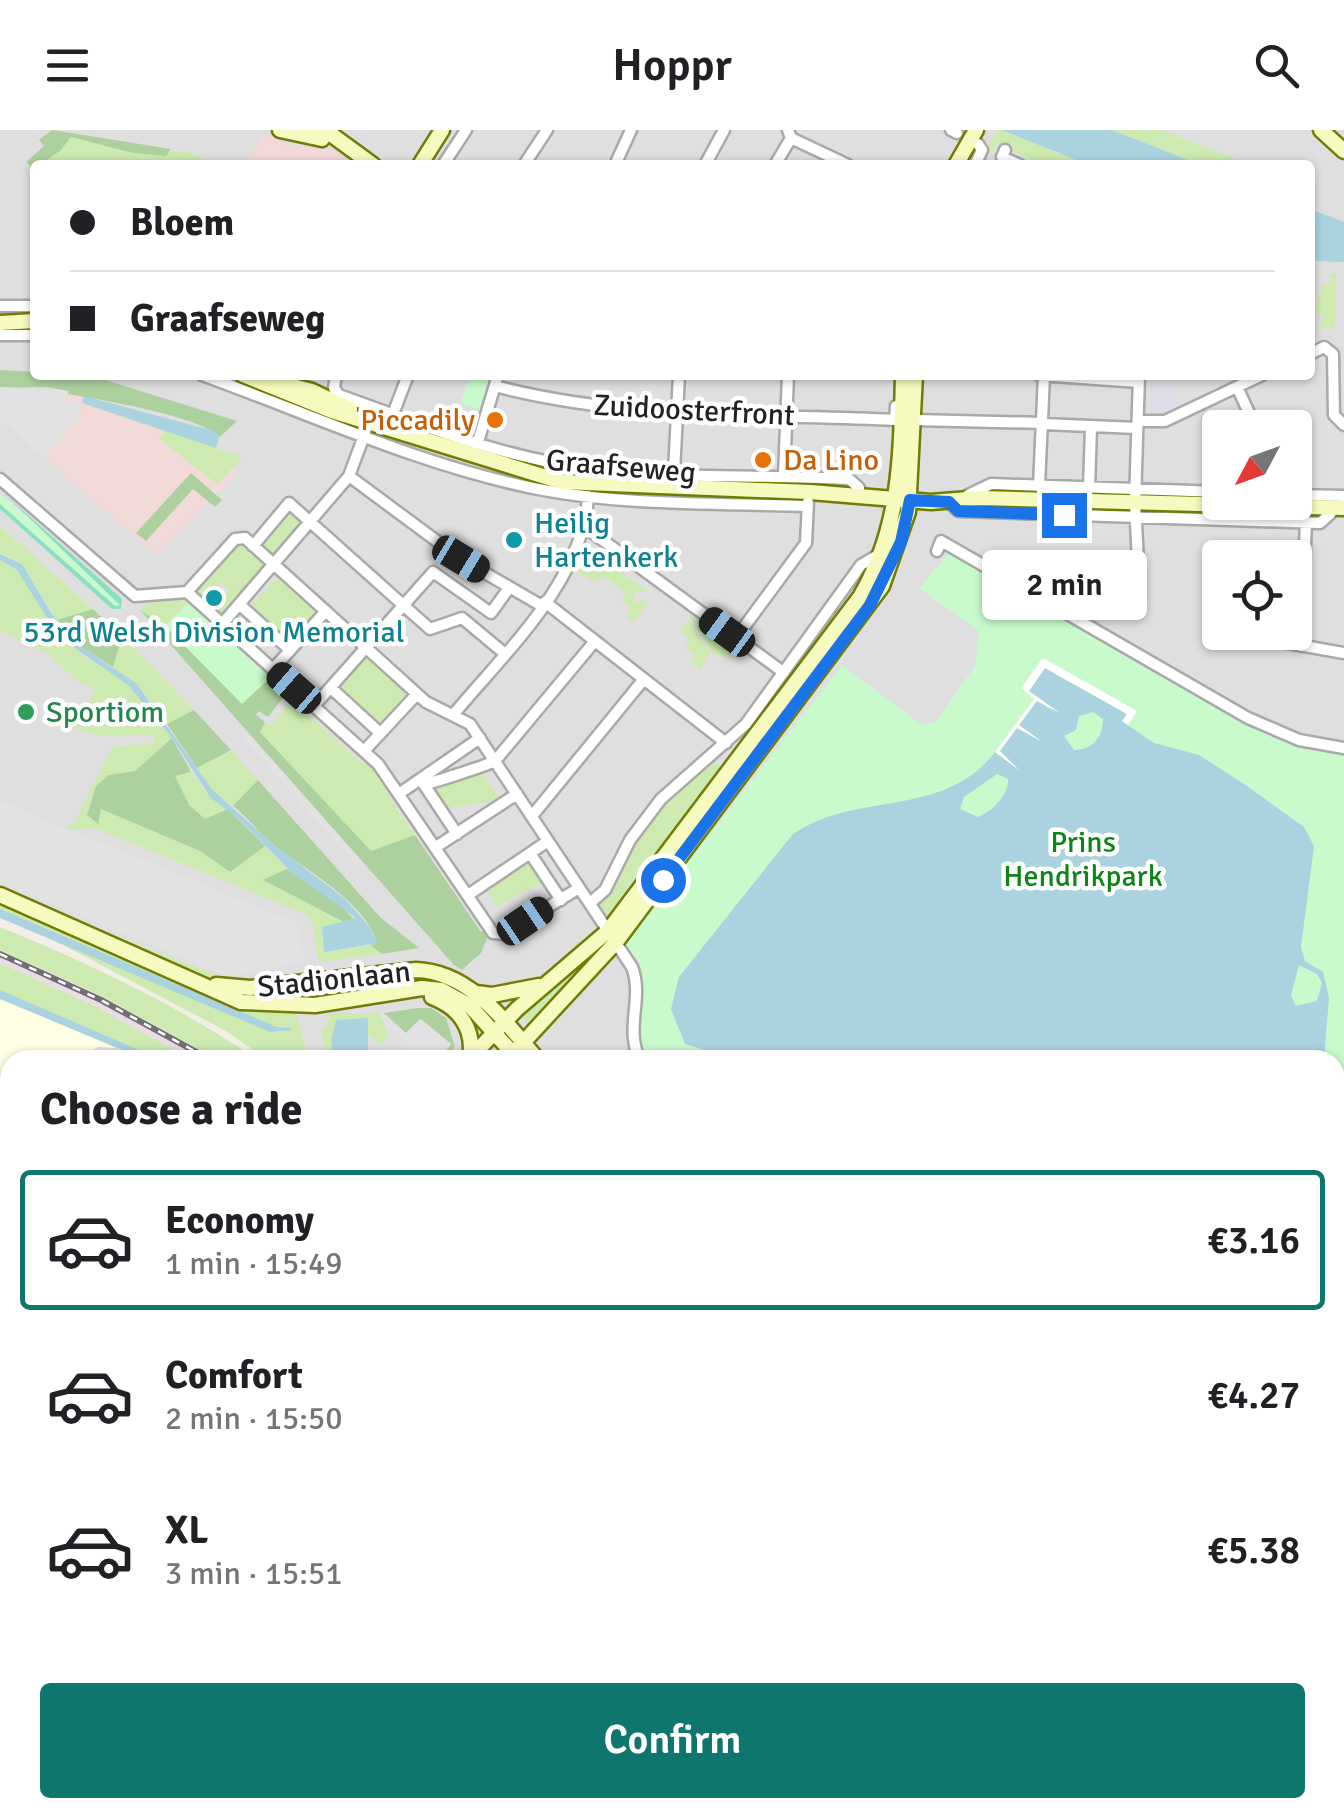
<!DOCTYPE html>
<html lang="en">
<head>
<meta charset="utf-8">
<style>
	body { margin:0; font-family:Signika,sans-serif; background:#f2f2f2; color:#202124; height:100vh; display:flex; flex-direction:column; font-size:38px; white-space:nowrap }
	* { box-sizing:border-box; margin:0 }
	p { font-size:32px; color:#757577 }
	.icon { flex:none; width:55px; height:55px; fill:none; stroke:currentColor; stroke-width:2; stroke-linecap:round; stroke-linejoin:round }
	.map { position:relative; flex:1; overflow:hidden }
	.details { position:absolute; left:0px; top:920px; width:1345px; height:768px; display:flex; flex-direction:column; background:#fff; border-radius:30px 30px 0 0; box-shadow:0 2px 8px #0004 }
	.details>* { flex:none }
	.top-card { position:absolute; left:30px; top:30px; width:1285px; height:220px; border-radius:10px; box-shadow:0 2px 8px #0004; display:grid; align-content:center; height:220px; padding:0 40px; background:#fff }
	.needle { width:65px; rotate:229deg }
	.buttons { position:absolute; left:1202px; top:280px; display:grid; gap:20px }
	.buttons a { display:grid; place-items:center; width:110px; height:110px; border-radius:10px; background:#fff; box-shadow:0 2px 8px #0004; font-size:50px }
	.end { position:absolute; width:45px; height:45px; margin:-22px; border:12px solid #1a73e8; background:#fff; box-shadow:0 0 0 5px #fff }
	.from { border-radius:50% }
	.bubble { position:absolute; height:70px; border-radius:10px; background:#fff; box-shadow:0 2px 8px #0004; font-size:32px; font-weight:600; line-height:70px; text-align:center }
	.car { position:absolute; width:30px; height:60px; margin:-30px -15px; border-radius:12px; box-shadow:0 0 8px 2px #0007; background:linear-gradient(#222 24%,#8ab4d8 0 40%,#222 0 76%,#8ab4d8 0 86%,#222 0) }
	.top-card b { display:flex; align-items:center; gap:35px; height:95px; font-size:38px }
	.top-card b+b { border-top:2px solid #e0e0e0 }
	.top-card i { width:25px; height:25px; background:#202124 }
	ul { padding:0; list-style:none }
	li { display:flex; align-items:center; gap:30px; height:140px; margin:0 20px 15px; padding:0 20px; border:5px solid transparent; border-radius:10px }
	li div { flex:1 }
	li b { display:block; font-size:38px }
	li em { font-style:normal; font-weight:600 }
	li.active { border-color:#0f766e }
	li>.icon { width:90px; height:90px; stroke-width:1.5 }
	h2 { padding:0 40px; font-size:45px; line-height:120px }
	.cta { display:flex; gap:20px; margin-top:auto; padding:20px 40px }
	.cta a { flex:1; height:115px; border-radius:10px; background:#0f766e; color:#fff; font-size:40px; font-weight:600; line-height:115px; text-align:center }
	header { display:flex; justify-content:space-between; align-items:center; height:130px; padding:0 40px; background:#fff; font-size:45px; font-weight:600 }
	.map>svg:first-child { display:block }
</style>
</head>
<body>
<header><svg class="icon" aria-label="menu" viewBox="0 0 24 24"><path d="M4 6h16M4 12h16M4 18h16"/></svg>Hoppr<svg class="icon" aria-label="search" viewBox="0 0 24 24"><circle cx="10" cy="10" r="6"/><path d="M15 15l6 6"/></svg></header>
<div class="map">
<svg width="1344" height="1687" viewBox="0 0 1344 1687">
	<rect width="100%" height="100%" fill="#f2efe9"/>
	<path fill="#e0dfdf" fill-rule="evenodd" d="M0,0h1344v1687h-1344v-816l10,59v748h1325v-748h-1048l-287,-157zM35,35h1275v210h-1275zM1220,298h75v74h-75zM1220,428h75v74h-75z"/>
	<path fill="#f2dad9" d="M264,3l22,11 47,6 23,15h-113z
		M0,255l75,2 142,68 19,18 -80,82 -156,-136z"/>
	<path fill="#ebdbe8" d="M0,820l98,44 120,66h-25l-100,-55 -93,-42z"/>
	<path fill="#ffffe5" d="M0,869l146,61h-136v121l-10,-4z
		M1043,1678h69l7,9h-89z"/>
	<path fill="#cdebb0" d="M997,0h5l87,35h-47l-45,-21 -6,10 -5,-1z
		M1112,0h49l90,35h-50z
		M71,6l62,17 55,-2 25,14h-172z
		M1328,144h8l-1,54 -16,1 5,-13 -11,-5 11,-28 5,1 2,-5z
		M166,301l77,26 -26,27 -59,-46z
		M289,378l15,14 -28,37 -18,-16z
		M0,396l93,83 -36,11 -35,-56 -22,-11z
		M237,412h6l23,21 1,7 -44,46 -9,-9 15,-17 -8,-8 -16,17 -10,-9z
		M584,420l61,38 2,3 -14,2 1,9 14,-1 -14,22 -8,-7 5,-8 -10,-7 5,-8 -23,-17 -7,7 -23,-14z
		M0,430l21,14 62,82 42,26 47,56 -37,33 -17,2 -22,13 -8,24 13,-1 99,42 30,21 35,-26 22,23 -23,12 82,42 -24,4 2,25 46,-7 12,9 -64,8 -5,-37 -6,-10 -212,-87 -38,3 17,-8 38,-76 42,-4v-7h-59l-32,-14 7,-13 14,3 10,-23 -17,-8 -27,-26 -50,-24z
		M278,446l41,38 -21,23 -19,1 -31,-29z
		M189,468l85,77 -32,29 -77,-78 -25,-16 10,-8z
		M691,480l2,8 13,9 6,-1 -2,4 29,14 -10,14 -16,-4 -24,-39z
		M688,489l22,34 -10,17 -10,-7 5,-8 -10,-8 5,-8 -10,-7z
		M122,507l72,73 -27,14 -31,-41 -23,-16z
		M366,525l45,41 -31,34 -45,-41z
		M291,569l71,65h10l20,24 -6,5 29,42 -44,17 -111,-121 5,-9 6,4z
		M231,620l27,30 -25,26 -21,-17 -15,-21z
		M713,627l11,14 -113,146 -9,-3 -3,-13c33,-58 64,-98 114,-144z
		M480,640l20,29 -54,10 -20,-24z
		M191,642l20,26 17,11 -24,11 -21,-23 -8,-22z
		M528,728l17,27h-10l-38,22 -13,-20z
		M0,770l247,107 48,3 11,38 -7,12h-31l-42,-29 -180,-95 224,96 7,2 8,-8 -8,1 -277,-118z
		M38,776l194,75 -25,-2z
		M0,797c89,36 179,79 258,133h-40l-120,-66 -98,-44z
		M599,817l3,5 -70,75 -11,-11z
		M0,833l93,42 100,55h-33l-160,-70z
		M414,844l40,10 34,29 -24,-19 -22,-9 -123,13 3,-11z
		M330,883h49l10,23 -8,9 -14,-11 1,-16 -31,2 -7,37 -4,2 -5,-32h5z
		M1341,1385l3,13v81l-9,-34v-58z
		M64,1678h67l-11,9h-66z"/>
	<path fill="#add19e" d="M52,0l119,19 -5,7 -33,-3 -62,-16 -11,14 -27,18 -7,-7 18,-16 -5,-6z
		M0,240l89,5 148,46 -17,16c-23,-25 -181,-50 -220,-50z
		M191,343l31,27 -7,7 -22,-18 -47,52 -10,-8z
		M93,479l29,28 -9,30 -30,-19 -26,-28z
		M140,480l25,16 77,77 32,-28 16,14 -22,28 -9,-6 -3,4 9,7 -5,10 111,119 44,-16 74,99 -8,19 -19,17 -8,-5z
		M194,580l37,40 -34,18 -30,-44z
		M172,608l19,34 -16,4 14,29 16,14 23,-10 37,37 -35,26 -30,-21 -99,-42 -3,15 -11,-9 9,-29 13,-11 26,-4z
		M258,650l122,137 39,31 -37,6 -12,-9 7,-2c-12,-44 -77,-75 -110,-104 -12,-10 -21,-24 -34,-33z
		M287,739l52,34 16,18 -9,2 -83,-43z
		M418,878h13l15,10 9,29 -8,13h-8l12,-16 -30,-25 -15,14 -22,-20z"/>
	<path fill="#c8facc" d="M471,245l22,6 -9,30 -24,-8z
		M0,364l66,56 54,55 -5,1 -115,-102z
		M950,422l326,185 68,12v420l-9,5v-114h-693l-8,-35 6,-36 -19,-41 221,-283 80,60 14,-4 39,-55 4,-35 -60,-43z
		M188,473l83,74 -29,27 -77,-78z"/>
	<path fill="#88e0be" d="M0,360l122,109 -1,10h-9l-112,-100v-5l115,102 5,-1z"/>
	<path fill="#e2e2e2" d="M48,257l20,4 -2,9 15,4 -2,14 -34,39 -45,-39v-30z
		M246,602l118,133 -4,4 -118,-133z
		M396,663l90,136 -5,3 -91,-134z
		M0,671l297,122 7,39 -75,15 -229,-94z
		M379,883l27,20 14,-14 31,25 -12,16h-19l-21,-17 4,-5 -17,-11z
		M99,917l18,1 21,12h-70z"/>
	<path fill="#dddde8" d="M1150,254l20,1 9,20 -16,7h-14z"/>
	<path fill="#aad3df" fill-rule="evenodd" d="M1002,0h110l89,35h-112z
		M1310,79l34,13v40l-32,-1z
		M84,266l130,35 6,5 -4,12 -134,-45z
		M0,424l22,10 29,49 32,35 53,35 76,106 57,52 75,57 25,28 8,17 -53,9 -2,-25 34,-9 -65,-46 -52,-53 -28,-21 -39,-60 -44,-53 -52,-36 -25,-25 -34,-54 -17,-10z
		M1045,538l82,46 -4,8 31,21 45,12 45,29 60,43 10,19 -13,101 4,14 18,11 6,25 -5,63h-586l-53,-16 -14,-35 8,-32 113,-142c62,-45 151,-15 203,-83l24,18 -20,-18 18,-25 23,14 -21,-16 18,-25 21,15 -29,-24zM1093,582l10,7c0,18 -10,31 -29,31l-10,-14 12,-6 3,-14zM997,644l11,5c1,16 -16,33 -30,38l-18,-8 4,-12zM1299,835l18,9 5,9 -5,18 -21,5 -5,-11z
		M0,779l277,118 14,1v2l-21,2 -270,-114z
		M0,860l146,63 14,7h-14l-146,-61z
		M368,888v42l-35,-1 -2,-19 5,-20z"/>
	<path fill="#fff" d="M1043,528l94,53 -9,14 -6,-4 5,-7 -82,-46 -16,23 31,22 -23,-12 -18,24 22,16 -24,-13 -17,23 19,19 -24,-18 39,-53 -13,-11z"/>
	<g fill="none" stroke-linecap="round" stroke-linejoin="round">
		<g stroke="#a9a9a9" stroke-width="15">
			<path id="street" d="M788,0l3,8 57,27
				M951,0l6,3
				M1005,20l-3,7 18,8
				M443,35l23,-35
				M524,35l23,-35
				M615,35l16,-35
				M705,35l19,-35
				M775,35l16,-27
				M975,35l7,-15 -4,-6
				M0,176h35
				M0,205h35
				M1310,224l14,-7 9,7 1,61 10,10
				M202,245c108,39 218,90 331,113 89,18 184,15 274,18
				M336,245l-2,13 5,7c70,25 138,53 211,67 97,19 201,12 299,17l10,9
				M1039,245l100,7
				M495,256c128,34 268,28 400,34l1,-14
				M1237,257l19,41
				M393,284l15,-39
				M914,290l129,3
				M1138,291h27l97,-46
				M1043,294l94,4
				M477,315l21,-70
				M674,342l5,-97
				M349,346l112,83 81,47
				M784,346l4,-101
				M0,349l135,117 52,-4
				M1039,356l5,-111
				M1089,358l2,-61
				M968,365l23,-11 229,8
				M1295,365l49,1
				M949,372l9,9 362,12 11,-10
				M586,398l197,144
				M253,416l36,-43 141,126 32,-11 42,35
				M937,421l4,-10 307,177 51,22 45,8
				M1139,452l-4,-79 4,-128
				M187,462l48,-53 10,-1 181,164 44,22 162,243c12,32 -8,61 8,93
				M187,462l191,172 115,169 11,1 75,-46
				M545,472l181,141
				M239,474l51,46
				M223,493l126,-147 16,-43
				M1254,502v5l90,16
				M736,508l70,-95 2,-41
				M1301,516l5,-125
				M273,539l53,-58
				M331,558l49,45
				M314,576l119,-134 58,41 18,-25
				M453,585c52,-63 130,-133 135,-219
				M364,621l53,-57
				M423,653l34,51
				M424,654c6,0 66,-20 71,-23l100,-120
				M400,663l80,-55
				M532,686l112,-137
				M436,717l81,-53
				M530,723l31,47
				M468,765l80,-54
				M590,773l15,-13 25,-50 31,-41 85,-75 115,-159 22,-13
				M1335,1059l9,-6
				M0,1139l10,5
				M0,1261l10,-29
				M0,1293l10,4
				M0,1340h7l3,10 -10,33
				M1335,1372l9,-2
				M1335,1498l9,34
				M0,1595l10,-5
				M1335,1636l9,-3
				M528,1678l5,9
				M639,1678l5,9
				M668,1678l8,9
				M1123,1678l7,9
				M1155,1678l7,9
				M252,1687l9,-9
				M399,1687l11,-9
				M705,1687l11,-8
				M897,1687l18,-9
				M1019,1687l13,-9
				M1223,1687l13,-9"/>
		</g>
		<g stroke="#707d05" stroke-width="19">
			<path id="secondary" d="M280,0l42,9
				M312,0l20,5 41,30
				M1321,0l23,21
				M420,35l22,-35
				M956,35l20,-35
				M0,193l35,-2
				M243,245l89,36 230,71 248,10 121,10 50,-4 363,10
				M277,252l35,9 38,18
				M0,765l241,107 74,3 107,-17 19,2 29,16 47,52
				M216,855l34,3 166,-18c55,2 89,52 122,90
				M476,863l16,2 47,-9
				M432,867c27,10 43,32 38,61
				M468,930l49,-51 91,-78 252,-334c41,-70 41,-142 43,-222
				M507,930l109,-118 266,-356 26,-74 7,-137
				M0,1064l10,4
				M0,1486l10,-12
				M0,1510l10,-12
				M780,1678l6,9
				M1139,1678l7,9
				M435,1687l15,-9"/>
		</g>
		<use href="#street" stroke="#fff" stroke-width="10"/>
		<use href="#secondary" stroke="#f7fabf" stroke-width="14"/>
		<g stroke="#707070" stroke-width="6">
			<path id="rail" d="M0,824l101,46 110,60
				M797,1678l5,9"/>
		</g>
		<use href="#rail" stroke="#fff" stroke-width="2.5" stroke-dasharray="8" stroke-linecap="butt"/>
	</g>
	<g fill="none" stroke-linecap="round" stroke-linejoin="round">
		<path stroke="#1a73e8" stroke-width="12" d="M663,750l207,-275 31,-63 9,-42 39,2 9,9 106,4"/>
	</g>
	<g fill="#e8710a" stroke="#fff" stroke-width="4">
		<circle cx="495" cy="290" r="10"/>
		<circle cx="763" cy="330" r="10"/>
	</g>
	<g fill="#0f9aa8" stroke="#fff" stroke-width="4">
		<circle cx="514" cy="410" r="10"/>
		<circle cx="214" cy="468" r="10"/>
	</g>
	<circle fill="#2e9e5b" stroke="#fff" stroke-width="4" cx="26" cy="582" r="10"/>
	<g text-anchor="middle" stroke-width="9" stroke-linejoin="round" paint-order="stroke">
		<g font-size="30" fill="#222" stroke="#fff">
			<text transform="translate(694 280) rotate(3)" y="10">Zuidoosterfront</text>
			<text transform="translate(621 336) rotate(5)" y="10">Graafseweg</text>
			<text transform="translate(334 849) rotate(-6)" y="10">Stadionlaan</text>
		</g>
		<g font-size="30" fill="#c56008" stroke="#fff" text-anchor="end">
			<text x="475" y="300">Piccadily</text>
			<text x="783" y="340" text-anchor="start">Da Lino</text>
		</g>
		<g font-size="30" fill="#0d838f" stroke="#fff" text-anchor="start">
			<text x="534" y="403">Heilig<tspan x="534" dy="34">Hartenkerk</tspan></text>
			<text x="214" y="512" text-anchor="middle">53rd Welsh Division Memorial</text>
		</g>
		<g font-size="30" fill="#27864d" stroke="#fff" text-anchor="start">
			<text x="46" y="592">Sportiom</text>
		</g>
		<g font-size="30" fill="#0c8416" stroke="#fff">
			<text x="1083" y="722">Prins<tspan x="1083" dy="34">Hendrikpark</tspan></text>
		</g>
	</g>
</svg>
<div class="buttons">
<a><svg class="needle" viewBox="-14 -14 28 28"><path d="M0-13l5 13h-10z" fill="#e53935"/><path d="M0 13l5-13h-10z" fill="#757577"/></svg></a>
<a><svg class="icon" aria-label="locate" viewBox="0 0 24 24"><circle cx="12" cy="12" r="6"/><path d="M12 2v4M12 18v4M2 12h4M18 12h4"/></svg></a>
</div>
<i class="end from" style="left:663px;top:750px"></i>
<i class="end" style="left:1064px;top:385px"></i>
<div class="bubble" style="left:982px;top:420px;width:165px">2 min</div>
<i class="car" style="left:461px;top:429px;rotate:121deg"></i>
<i class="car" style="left:727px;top:502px;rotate:306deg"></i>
<i class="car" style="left:294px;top:558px;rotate:311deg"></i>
<i class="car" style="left:525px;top:791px;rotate:56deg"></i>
<div class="top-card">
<b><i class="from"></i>Bloem</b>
<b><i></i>Graafseweg</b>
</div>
<section class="details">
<h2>Choose a ride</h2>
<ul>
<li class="active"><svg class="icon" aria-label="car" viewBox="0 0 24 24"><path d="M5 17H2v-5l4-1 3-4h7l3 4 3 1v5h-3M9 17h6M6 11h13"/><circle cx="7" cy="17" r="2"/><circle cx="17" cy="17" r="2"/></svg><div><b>Economy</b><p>1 min · 15:49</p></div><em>€3.16</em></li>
<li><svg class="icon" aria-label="car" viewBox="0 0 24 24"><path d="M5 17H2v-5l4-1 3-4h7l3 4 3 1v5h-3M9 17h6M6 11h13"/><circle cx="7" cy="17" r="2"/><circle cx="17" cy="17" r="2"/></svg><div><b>Comfort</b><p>2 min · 15:50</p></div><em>€4.27</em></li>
<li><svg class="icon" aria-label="car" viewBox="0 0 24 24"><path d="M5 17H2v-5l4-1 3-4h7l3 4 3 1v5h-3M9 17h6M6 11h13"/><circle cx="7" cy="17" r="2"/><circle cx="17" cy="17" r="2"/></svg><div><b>XL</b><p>3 min · 15:51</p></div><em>€5.38</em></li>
</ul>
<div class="cta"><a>Confirm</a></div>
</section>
</div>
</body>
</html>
